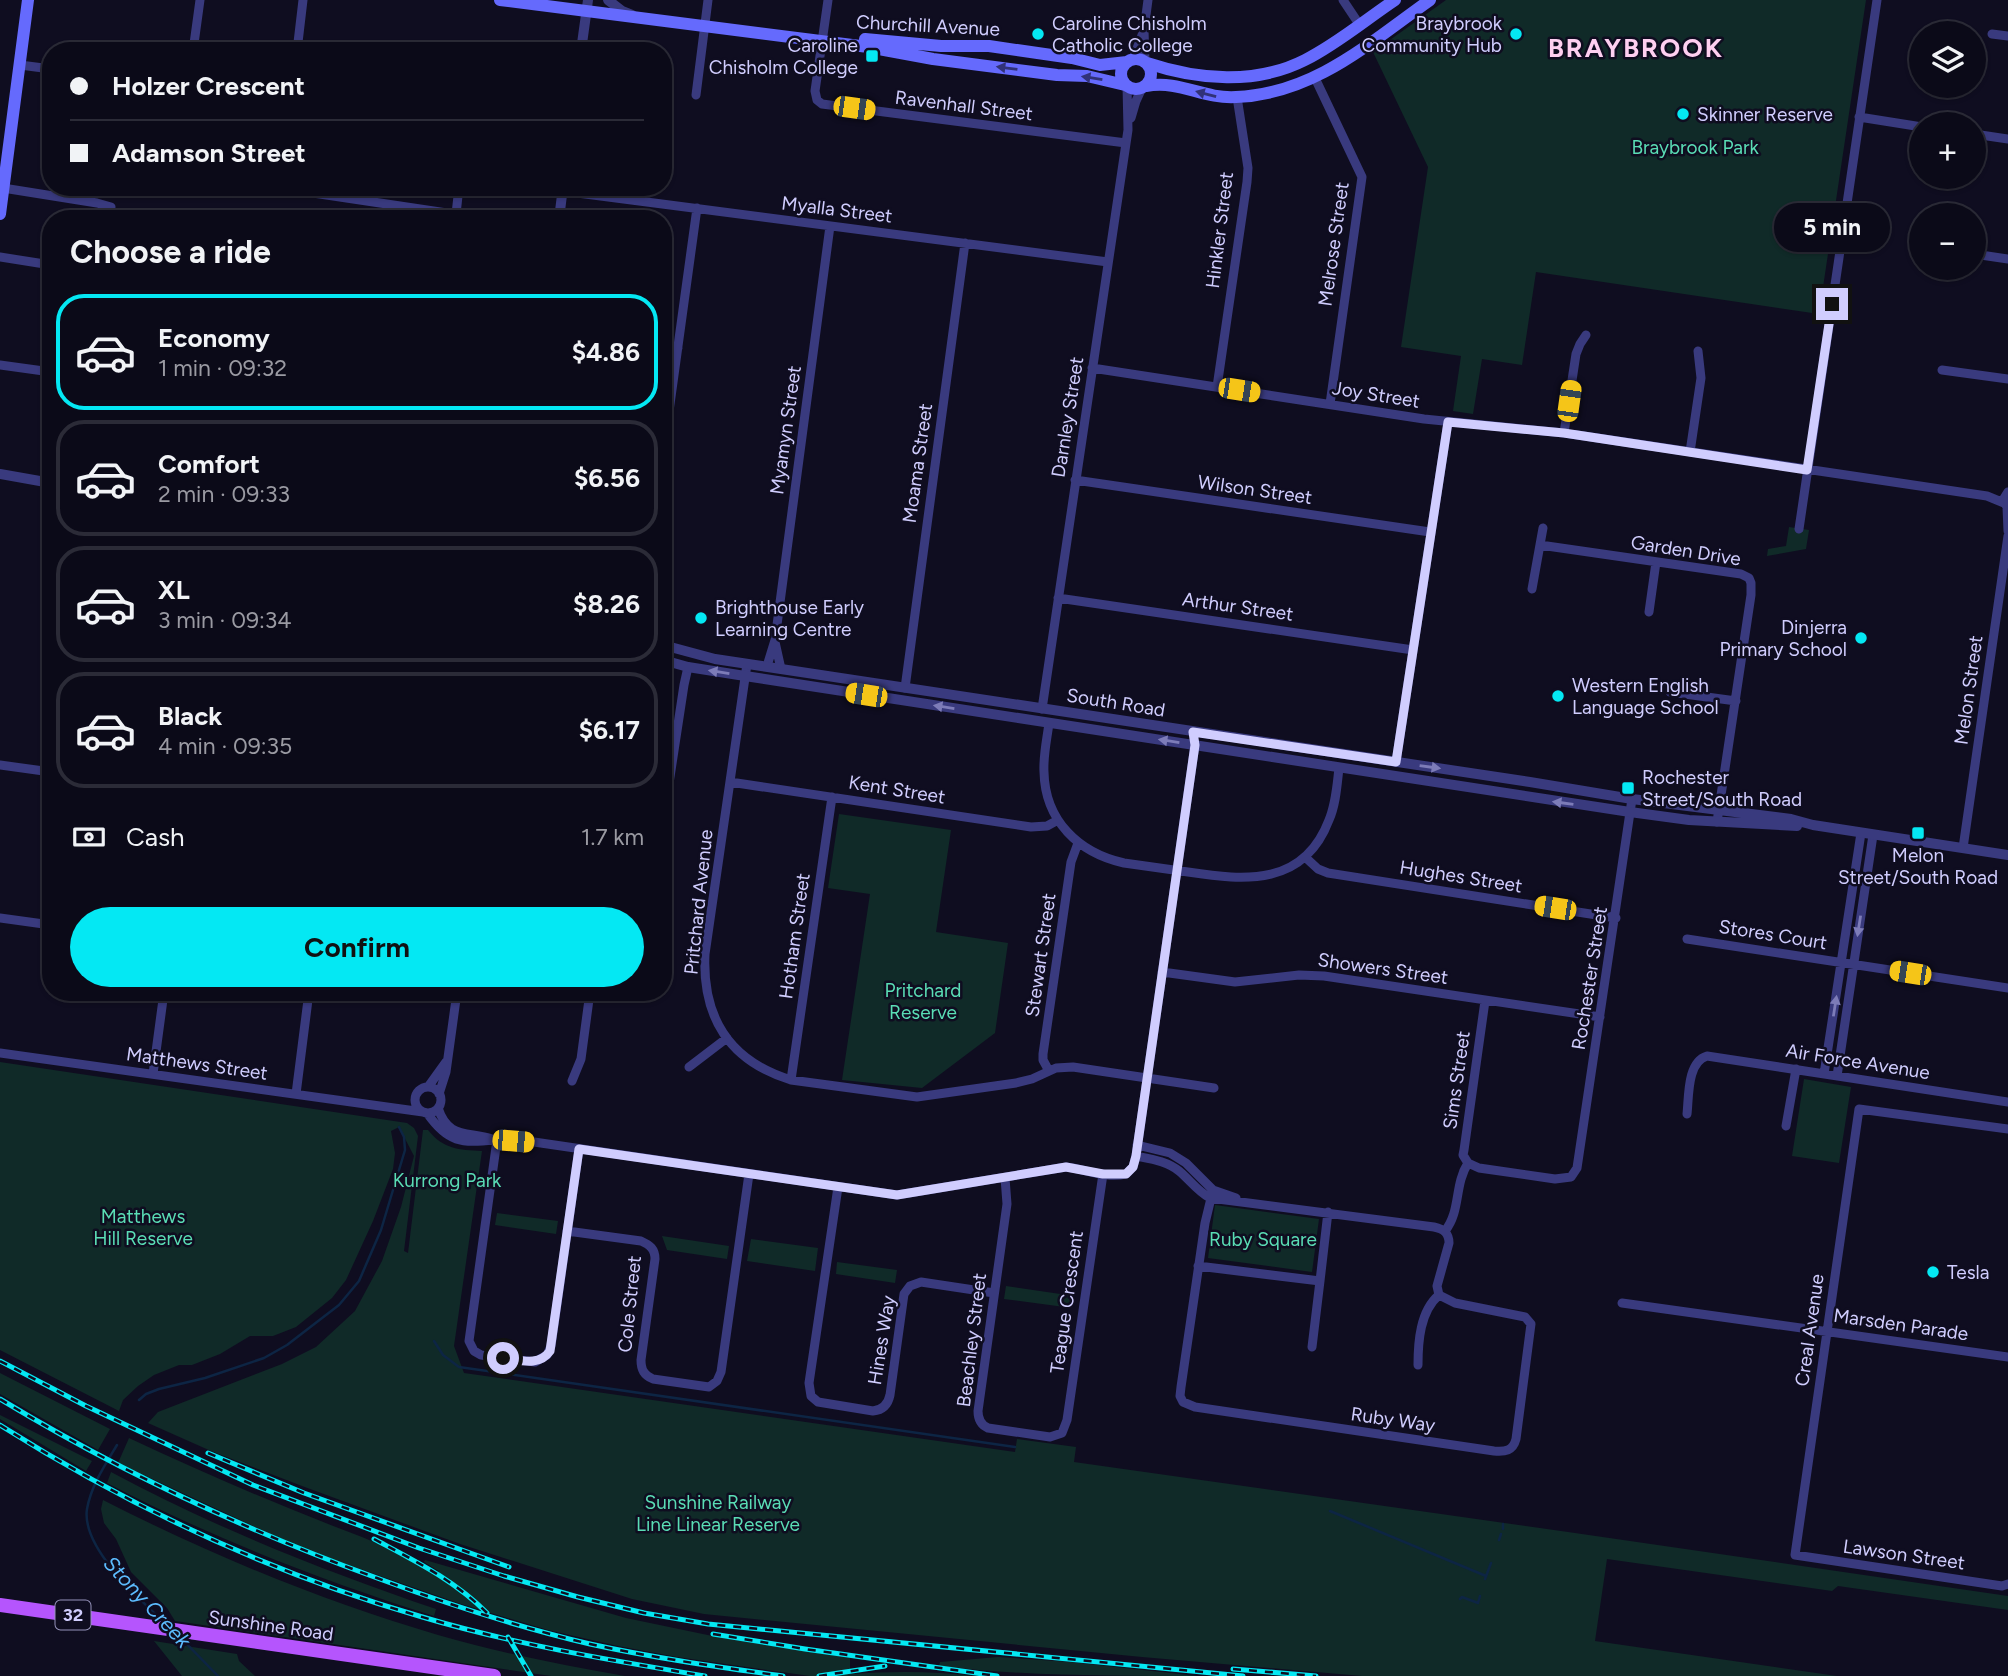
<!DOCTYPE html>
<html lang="en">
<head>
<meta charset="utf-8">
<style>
	body { margin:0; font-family:Figtree,sans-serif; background:#191825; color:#f1f3f6; height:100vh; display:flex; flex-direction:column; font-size:26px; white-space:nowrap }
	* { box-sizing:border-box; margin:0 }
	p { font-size:23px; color:#9a9aa2 }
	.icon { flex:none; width:38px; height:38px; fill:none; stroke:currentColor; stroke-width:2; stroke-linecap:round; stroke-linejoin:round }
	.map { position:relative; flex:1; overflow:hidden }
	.drawer { position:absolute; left:42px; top:210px; width:630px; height:791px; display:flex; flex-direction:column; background:#0b0a18; border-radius:28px; box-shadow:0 2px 5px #0004,0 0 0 2px #2b2b37 }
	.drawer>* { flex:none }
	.guide { position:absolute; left:42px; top:42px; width:630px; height:154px; border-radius:28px; box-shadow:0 2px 5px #0004,0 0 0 2px #2b2b37; display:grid; align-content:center; height:154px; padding:0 28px; background:#0b0a18 }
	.buttons { position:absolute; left:1909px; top:21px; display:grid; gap:14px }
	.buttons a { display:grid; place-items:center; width:77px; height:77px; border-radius:50%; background:#0b0a18; box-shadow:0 2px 5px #0004,0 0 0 2px #2b2b37; font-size:35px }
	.end { position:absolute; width:32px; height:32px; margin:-16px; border:9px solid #d0cdfe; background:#111; box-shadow:0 0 0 4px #111 }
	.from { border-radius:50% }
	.bubble { position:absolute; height:49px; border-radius:24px; background:#0b0a18; box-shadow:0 2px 5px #0004,0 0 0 2px #2b2b37; font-size:23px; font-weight:700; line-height:49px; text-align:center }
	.car { position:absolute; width:21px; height:42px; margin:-21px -10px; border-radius:9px; box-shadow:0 0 5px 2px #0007; background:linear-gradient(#f5c518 24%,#345 0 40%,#f5c518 0 76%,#345 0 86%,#f5c518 0) }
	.guide b { display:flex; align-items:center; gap:24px; height:66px; font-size:26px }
	.guide b+b { border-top:2px solid #2b2b37 }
	.guide i { width:18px; height:18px; background:#f1f3f6 }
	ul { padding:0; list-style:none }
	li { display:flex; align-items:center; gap:21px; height:116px; margin:0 14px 10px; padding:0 14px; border:4px solid #2b2b37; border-radius:28px }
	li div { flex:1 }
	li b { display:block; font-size:26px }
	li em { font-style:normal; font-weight:700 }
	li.selected { border-color:#04e8f3 }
	li>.icon { width:63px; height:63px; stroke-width:1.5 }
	h2 { padding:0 28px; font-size:32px; line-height:84px }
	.pay { display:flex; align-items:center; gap:18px; height:77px; padding:0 28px; font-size:26px }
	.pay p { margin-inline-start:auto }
	.primary-button { display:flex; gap:14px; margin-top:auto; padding:14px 28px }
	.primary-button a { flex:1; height:80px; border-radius:42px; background:#04e8f3; color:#111; font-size:28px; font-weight:700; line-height:80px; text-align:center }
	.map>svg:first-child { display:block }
</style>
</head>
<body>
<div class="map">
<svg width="2008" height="1676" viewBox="0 0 2008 1676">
	<rect width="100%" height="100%" fill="#0f0d20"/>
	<path fill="#102a28" d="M1446,0h420l-47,314 -283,-42 -14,93 -40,-6 -9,55 -20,-3 8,-55 -60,-9 27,-180 -55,-115z
		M1789,527l20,3 -3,19 -39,7 1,-7 18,-3z
		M839,814l112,16 -15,102 72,11 -13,90 -73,55 -80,-8 28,-186 -42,-6z
		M0,1062l407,61 7,5 4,8 -14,115 4,2 15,-123h5c15,19 31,20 54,21l-28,195 10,27 551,79 2,-13 59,8 -2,15 494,70 440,64v14l-170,-24 -6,5 -225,-32 -12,82 242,35h-475l-220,-19 -438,-43 -72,-15 -172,-55 -158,-58 -91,-35 -63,-28 10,-11 124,-48 34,-17 39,-36 27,-50 19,-54 13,-51 -15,-29 -8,4 4,22 -2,16 -20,52 -27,59 -14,18 -36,29 -23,9h-23l-30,18 -28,11h-13l-25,10 -16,11 -15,14 -4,11 -119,-61z
		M1804,1079l47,8 -12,76 -47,-7z
		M1215,1205l104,14 -7,53 -104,-14z
		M497,1213l61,8 -2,13 -61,-9z
		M662,1236l67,10 -2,13 -60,-9z
		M751,1239l67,9 -3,23 -68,-10z
		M837,1262l60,8 -2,13 -59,-9z
		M1006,1286l68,10 -2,12 -68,-9z
		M0,1373l110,56 -12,21 -98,-56z
		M0,1415l92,46 -6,10 -86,-52z
		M129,1438c77,36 153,69 233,99 27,11 50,27 78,35l-16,-10 1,-2 201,58 96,20 128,20v16c43,-3 83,-3 125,2h-165l-133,-19 -59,-11 -70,-16 -87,-26 -121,-42 -61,-24 -161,-75z
		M111,1472c104,56 214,99 325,137l-2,7c-113,-36 -222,-78 -327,-133z
		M103,1500c108,55 219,101 335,135 62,18 124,30 187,41h-74l-376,-55 -8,-13 -36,-36 -15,-33 -12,-16 -3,-14z
		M154,1641l83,13 2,7 16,15h-73z
		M998,1657l73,5 126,14c-86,0 -172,0 -258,-10l1,-4z"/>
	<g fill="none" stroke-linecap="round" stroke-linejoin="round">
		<path stroke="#0d2544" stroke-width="2.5" d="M434,1341l9,14 16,12 556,80
			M139,1400l7,-6 13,-5 46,-11 59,-20 23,-13 52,-40 20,-24 22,-51 24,-80 -1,-13 -5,-10
			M117,1445c-12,20 -26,41 -30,64 -6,38 52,90 78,114
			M1330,1511l156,65
			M1503,1529v-5
			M1499,1540l2,-6
			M1485,1579l6,-16
			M1460,1599l2,-2 16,6 2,-7
			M180,1637l38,39"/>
		<path stroke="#393a7e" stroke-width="9" d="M828,0l-13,91 2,9 5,4 304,39
			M1343,0l16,24
			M1992,34l16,2
			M193,51l7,-51
			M297,51l6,-51
			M1133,59l9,-24
			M1145,62l-1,-32 4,-30
			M20,65l31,4
			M1315,78l47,99 -32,227
			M696,95l12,-95
			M1859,117l63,10
			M1131,118l5,-17 6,-13
			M1974,134l34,5
			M273,187l214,32
			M3,188l94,15 14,4
			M562,191l546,71
			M456,214l3,-27
			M1974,254l34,5
			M0,257l51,8
			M663,346l15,2
			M0,365l51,7
			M1092,368l332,51 140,14 423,63 17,7
			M1942,370l66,9
			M1217,387l30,-205 1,-14 -11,-71
			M1564,433l12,-79 4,-10 6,-9
			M1690,452l11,-74 -3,-27
			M663,455l34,-247
			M1075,480l355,52
			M2007,507l1,24
			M2007,507l-4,-7 5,-8
			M1799,529l78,-529
			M1540,545l201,29 8,4 2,5v12l-34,227
			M1532,589l11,-61
			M1058,598l355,52
			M1649,612l7,-50
			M775,642l6,27
			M747,664l-42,290c-3,63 24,107 86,126l126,17 99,-14 16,-4 24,-11 17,-1 141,21
			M767,666l8,-26 55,-414
			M905,688l60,-445
			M1670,692l66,9
			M1042,709l86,-579 -1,-44
			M1049,723c-2,16 -6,33 -5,49 1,49 35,81 80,91 22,3 43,6 64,9 58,9 116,14 141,-52 7,-16 8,-35 10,-52
			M663,738l12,2
			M1396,762l52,-340
			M0,765l51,7
			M730,782l301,45 16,-1 11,-6
			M663,811l3,-8 18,-118 4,-18
			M1963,848l45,-312
			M1305,857l13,12 10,4 288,45
			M0,918l51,7
			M1687,939l321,49
			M1162,972l73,10 64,-7 25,1 276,41
			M0,1053l423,59
			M689,1067l38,-29
			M1049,1071l-6,-11v-6l28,-192 7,-19
			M153,1074l11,-82
			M1824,1074l37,-241
			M1837,1076l36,-241
			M791,1080l41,-283
			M572,1081l9,-22 9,-67
			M415 1100a13 13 0 1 1 26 0a13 13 0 1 1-26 0Z
			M428,1087l18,-25
			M296,1094l13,-102
			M439,1094l7,-22 11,-80
			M438,1108c10,31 29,23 54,31
			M427,1113c21,30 34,30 68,27 13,-1 26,1 39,2l363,53 169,-28c19,2 40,12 60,7l7,-7 3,-11 59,-411
			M1687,1114c2,-18 0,-52 20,-58l301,46
			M1786,1126l10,-57
			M2008,1129l-149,-20 -64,446 207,31 6,-2
			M497,1140l-28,201 5,10 7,4 54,7 12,-7 4,-9 28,-197
			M1137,1145l33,8 16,10 27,27 23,8
			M1136,1156c15,3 31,5 43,15 11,9 18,20 31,27l224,29c10,2 15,6 15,16l-12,43 2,9 16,8 70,14 6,7 -15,115c-3,12 -11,13 -22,12l-299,-44 -12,-5 -3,-6 1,-9 24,-164 8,-33
			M1468,1163l11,5 76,11 16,-2 6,-9 55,-369
			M1468,1163l-5,-8 1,-5 21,-149
			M1005,1178l2,26 -29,207c0,8 3,14 10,17l62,9 12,-4 5,-13 36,-246
			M838,1187l-29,196 2,13 7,6 55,9c9,-1 15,-6 17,-16l14,-101 6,-8 11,-4 73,11
			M567,1231l74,10c9,4 14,8 14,18l-14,101c0,10 3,15 12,19l56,8 8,-6 4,-9 28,-198
			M1445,1231c16,-20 9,-46 23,-68
			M1198,1266l122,15 8,-69
			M1622,1303l386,54
			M1312,1347l8,-66
			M1418,1365c0,-23 2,-54 21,-70"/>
		<path stroke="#393a7e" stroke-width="10" d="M608,0l14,11 10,4
			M581,51l7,-51
			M559,219l4,-32
			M0,474l51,9
			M663,645l52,14 815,123 102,17 159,20 22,6 195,30
			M663,660l25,7 57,9 885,136 59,8 108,6"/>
		<path stroke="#656afd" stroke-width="12" d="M500,0l368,47 65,12 124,16 30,1 38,9
			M865,39l76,7h48l83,12 28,7 27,-3
			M1121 74a15 15 0 1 1 30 0a15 15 0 1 1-30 0Z
			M1147,63c51,17 109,22 158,-3 32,-16 60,-40 90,-60
			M1146,86c35,-6 56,13 90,11 78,-3 133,-54 194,-97
			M0,214l28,-214"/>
		<path stroke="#b555fd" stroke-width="14" d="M0,1605l494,71"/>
		<g stroke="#04e8f3" stroke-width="5">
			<path id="rail" d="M0,1361l86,45 167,79 166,63 85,28 74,21 66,16 64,11 535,52
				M0,1399c119,72 247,132 377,179 70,26 141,49 213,66 64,14 129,23 193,32
				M0,1425c130,82 271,148 419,191 93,28 190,44 286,60
				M208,1453l96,40 205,74
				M374,1539c41,22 80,41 113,74
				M713,1634l92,15 192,27
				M508,1637l23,39
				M1233,1669l83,7
				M819,1676l66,-10"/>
		</g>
		<use href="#rail" stroke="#0f0d20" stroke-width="2.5" stroke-dasharray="8" stroke-linecap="butt"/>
	</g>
	<defs><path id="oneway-solid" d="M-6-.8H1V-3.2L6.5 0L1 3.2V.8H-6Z" transform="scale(1.75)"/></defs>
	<g fill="#313278">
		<use href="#oneway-solid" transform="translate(1007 68) rotate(-173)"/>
		<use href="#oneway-solid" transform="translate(1092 78) rotate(-171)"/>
		<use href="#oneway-solid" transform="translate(1206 94) rotate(-165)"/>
	</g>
	<g fill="#7d7cb8">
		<use href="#oneway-solid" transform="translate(719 672) rotate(-171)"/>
		<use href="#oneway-solid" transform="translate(944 707) rotate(-171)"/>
		<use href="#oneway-solid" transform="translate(1169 741) rotate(-171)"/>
		<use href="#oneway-solid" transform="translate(1430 767) rotate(8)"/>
		<use href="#oneway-solid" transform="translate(1563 803) rotate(-172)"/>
		<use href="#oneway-solid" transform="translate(1859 926) rotate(99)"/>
		<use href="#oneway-solid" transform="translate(1835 1006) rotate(-81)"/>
	</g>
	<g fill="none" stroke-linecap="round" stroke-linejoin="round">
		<path stroke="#d0cdfe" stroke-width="9" d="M503,1358c17,2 36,9 47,-7l29,-202 318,46 169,-28 37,7h23l7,-7 3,-11 59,-411 -2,-13 203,30 52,-340 116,11 243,37 25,-166"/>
	</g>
	<g fill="#04e8f3" stroke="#0f0d20" stroke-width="2.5">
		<circle cx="1038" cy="34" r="7"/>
		<circle cx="1516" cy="34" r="7"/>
		<rect x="865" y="49" width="14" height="14" rx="3.5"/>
		<circle cx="1683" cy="114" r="7"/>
		<circle cx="701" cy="618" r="7"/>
		<circle cx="1861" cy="638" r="7"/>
		<circle cx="1558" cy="696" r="7"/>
		<rect x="1621" y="781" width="14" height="14" rx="3.5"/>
		<rect x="1911" y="826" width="14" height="14" rx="3.5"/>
		<circle cx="1933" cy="1272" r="7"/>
	</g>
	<g text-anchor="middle" stroke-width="5" stroke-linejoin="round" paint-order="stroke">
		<rect fill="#0f0d20" stroke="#9693bb" stroke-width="2" x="55.5" y="1600.5" width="35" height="29" rx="5"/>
		<g font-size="18" font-weight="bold" fill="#d0cdfe">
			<text x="73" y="1621">32</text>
		</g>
		<g font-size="19" fill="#d0cdfe" stroke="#0f0d20" text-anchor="start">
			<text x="1052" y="30">Caroline Chisholm<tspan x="1052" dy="22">Catholic College</tspan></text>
			<text x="1502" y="30" text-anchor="end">Braybrook<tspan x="1502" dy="22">Community Hub</tspan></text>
			<text x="858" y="52" text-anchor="end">Caroline<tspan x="858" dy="22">Chisholm College</tspan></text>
			<text x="1697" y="121">Skinner Reserve</text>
			<text x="715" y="614">Brighthouse Early<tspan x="715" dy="22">Learning Centre</tspan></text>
			<text x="1847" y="634" text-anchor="end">Dinjerra<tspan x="1847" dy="22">Primary School</tspan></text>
			<text x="1572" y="692">Western English<tspan x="1572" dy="22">Language School</tspan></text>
			<text x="1642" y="784">Rochester<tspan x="1642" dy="22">Street/South Road</tspan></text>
			<text x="1918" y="862" text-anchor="middle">Melon<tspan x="1918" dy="22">Street/South Road</tspan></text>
			<text x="1947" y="1279">Tesla</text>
		</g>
		<g font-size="19" fill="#d0cdfe" stroke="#0f0d20">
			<text transform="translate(928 25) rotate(3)" y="7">Churchill Avenue</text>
			<text transform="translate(964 105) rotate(7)" y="7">Ravenhall Street</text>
			<text transform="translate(837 209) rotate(7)" y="7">Myalla Street</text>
			<text transform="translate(1219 230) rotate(-83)" y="7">Hinkler Street</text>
			<text transform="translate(1333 244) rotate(-82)" y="7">Melrose Street</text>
			<text transform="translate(1376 394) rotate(9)" y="7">Joy Street</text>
			<text transform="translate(1067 417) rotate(-81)" y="7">Darnley Street</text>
			<text transform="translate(785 430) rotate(-82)" y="7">Myamyn Street</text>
			<text transform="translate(917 463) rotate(-82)" y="7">Moama Street</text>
			<text transform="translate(1255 489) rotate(8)" y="7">Wilson Street</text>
			<text transform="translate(1686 550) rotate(9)" y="7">Garden Drive</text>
			<text transform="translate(1238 606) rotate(8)" y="7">Arthur Street</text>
			<text transform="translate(1968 690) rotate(-82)" y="7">Melon Street</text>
			<text transform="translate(1116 702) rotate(9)" y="7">South Road</text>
			<text transform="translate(897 789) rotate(9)" y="7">Kent Street</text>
			<text transform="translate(1461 876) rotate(9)" y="7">Hughes Street</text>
			<text transform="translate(698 902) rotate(-84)" y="7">Pritchard Avenue</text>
			<text transform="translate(1773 934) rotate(9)" y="7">Stores Court</text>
			<text transform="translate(794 936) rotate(-82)" y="7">Hotham Street</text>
			<text transform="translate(1040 955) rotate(-82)" y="7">Stewart Street</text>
			<text transform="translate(1383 968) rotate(8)" y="7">Showers Street</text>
			<text transform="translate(1589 978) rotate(-81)" y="7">Rochester Street</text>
			<text transform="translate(1858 1061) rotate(9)" y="7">Air Force Avenue</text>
			<text transform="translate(197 1063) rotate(8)" y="7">Matthews Street</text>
			<text transform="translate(1456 1080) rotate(-82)" y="7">Sims Street</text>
			<text transform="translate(1066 1302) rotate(-82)" y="7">Teague Crescent</text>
			<text transform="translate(629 1304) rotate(-84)" y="7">Cole Street</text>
			<text transform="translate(1901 1324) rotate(8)" y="7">Marsden Parade</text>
			<text transform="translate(1809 1330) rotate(-82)" y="7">Creal Avenue</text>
			<text transform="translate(881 1340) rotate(-81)" y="7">Hines Way</text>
			<text transform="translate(971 1340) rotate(-83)" y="7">Beachley Street</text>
			<text transform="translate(1393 1419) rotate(8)" y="7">Ruby Way</text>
			<text transform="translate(1904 1554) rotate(8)" y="7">Lawson Street</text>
			<text transform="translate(271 1625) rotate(8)" y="7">Sunshine Road</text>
		</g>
		<g font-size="19" fill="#5addb5" stroke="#0f0d20">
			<text x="1695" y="154">Braybrook Park</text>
			<text x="923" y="997">Pritchard<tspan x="923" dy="22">Reserve</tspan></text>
			<text x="447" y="1187">Kurrong Park</text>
			<text x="143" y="1223">Matthews<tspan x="143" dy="22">Hill Reserve</tspan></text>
			<text x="1263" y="1246">Ruby Square</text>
			<text x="718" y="1509">Sunshine Railway<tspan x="718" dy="22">Line Linear Reserve</tspan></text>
		</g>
		<g font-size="21" font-style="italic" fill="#5cbbfd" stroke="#0f0d20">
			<text transform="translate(147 1602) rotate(47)" y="7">Stony Creek</text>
		</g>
		<g font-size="26" font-weight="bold" letter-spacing="2" fill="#fecff0" stroke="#0f0d20">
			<text x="1636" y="57">BRAYBROOK</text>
		</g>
	</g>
</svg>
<div class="buttons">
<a><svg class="icon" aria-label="layers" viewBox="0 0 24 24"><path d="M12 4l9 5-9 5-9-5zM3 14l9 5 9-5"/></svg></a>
<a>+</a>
<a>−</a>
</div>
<i class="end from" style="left:503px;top:1358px"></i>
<i class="end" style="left:1832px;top:304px"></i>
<div class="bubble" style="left:1774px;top:203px;width:116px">5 min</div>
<i class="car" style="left:854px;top:108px;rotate:98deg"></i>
<i class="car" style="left:1239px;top:390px;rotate:99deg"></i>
<i class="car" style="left:1569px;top:401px;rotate:8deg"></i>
<i class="car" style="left:866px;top:695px;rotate:279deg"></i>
<i class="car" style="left:1555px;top:908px;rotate:279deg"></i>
<i class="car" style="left:1910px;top:973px;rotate:279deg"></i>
<i class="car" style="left:513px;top:1141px;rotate:95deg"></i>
<div class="guide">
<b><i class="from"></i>Holzer Crescent</b>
<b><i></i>Adamson Street</b>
</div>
<section class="drawer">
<h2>Choose a ride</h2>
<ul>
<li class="selected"><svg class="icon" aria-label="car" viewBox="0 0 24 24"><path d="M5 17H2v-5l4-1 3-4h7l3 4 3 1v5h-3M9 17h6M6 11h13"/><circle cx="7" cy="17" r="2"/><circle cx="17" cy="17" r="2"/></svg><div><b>Economy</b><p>1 min · 09:32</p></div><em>$4.86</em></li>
<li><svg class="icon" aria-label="car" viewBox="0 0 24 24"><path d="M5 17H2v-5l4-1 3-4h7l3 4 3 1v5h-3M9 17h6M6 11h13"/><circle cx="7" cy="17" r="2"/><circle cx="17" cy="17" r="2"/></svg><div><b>Comfort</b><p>2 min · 09:33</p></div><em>$6.56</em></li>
<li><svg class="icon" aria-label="car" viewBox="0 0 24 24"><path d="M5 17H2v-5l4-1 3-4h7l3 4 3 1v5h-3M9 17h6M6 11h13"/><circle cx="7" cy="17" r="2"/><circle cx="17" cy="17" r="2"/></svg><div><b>XL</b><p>3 min · 09:34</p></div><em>$8.26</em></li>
<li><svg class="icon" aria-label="car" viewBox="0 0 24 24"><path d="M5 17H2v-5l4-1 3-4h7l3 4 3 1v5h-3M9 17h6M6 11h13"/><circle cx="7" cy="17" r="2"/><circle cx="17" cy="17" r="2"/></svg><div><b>Black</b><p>4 min · 09:35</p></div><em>$6.17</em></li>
</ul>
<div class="pay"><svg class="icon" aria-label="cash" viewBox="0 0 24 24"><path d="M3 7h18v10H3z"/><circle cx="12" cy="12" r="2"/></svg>Cash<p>1.7 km</p></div>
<div class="primary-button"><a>Confirm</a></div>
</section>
</div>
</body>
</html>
